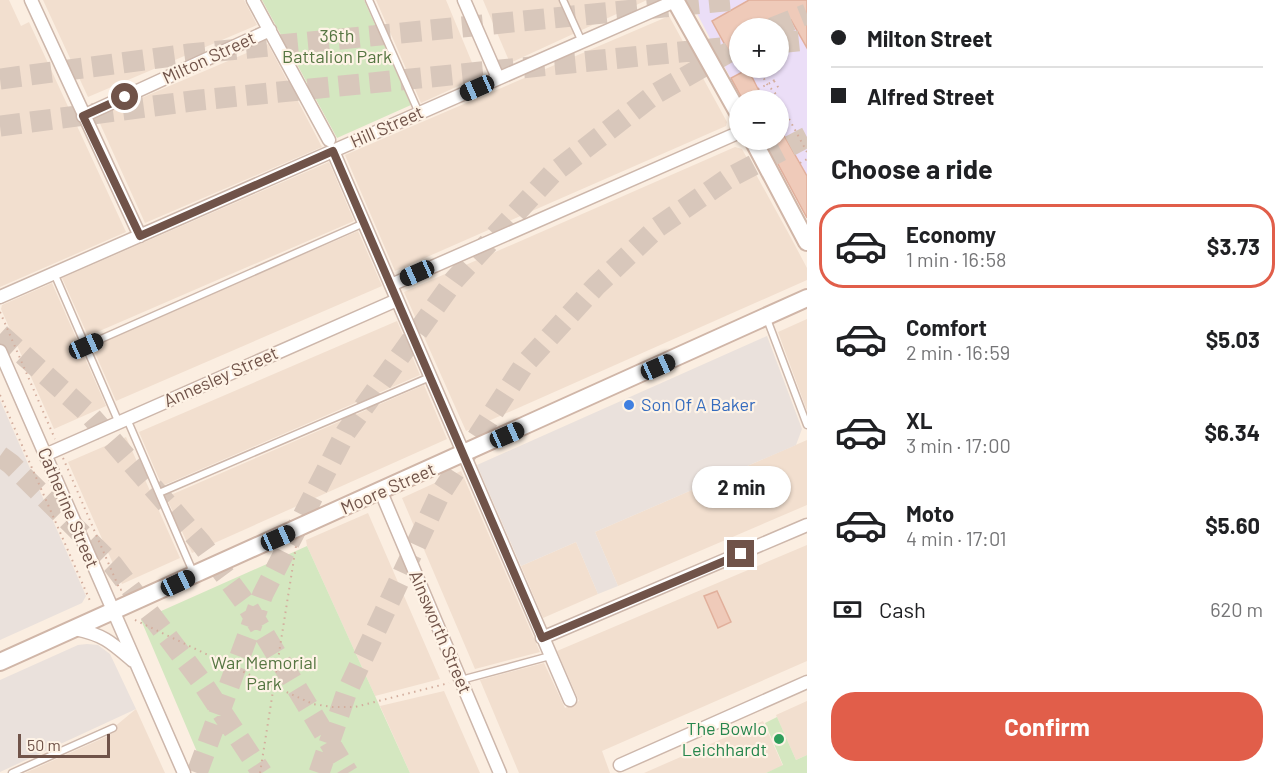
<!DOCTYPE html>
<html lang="en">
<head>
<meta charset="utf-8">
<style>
	body { margin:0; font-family:Barlow,sans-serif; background:#f2f2f2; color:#202124; height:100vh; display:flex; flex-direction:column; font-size:22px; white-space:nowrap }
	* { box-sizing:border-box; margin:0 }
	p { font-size:20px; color:#757577 }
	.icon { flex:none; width:33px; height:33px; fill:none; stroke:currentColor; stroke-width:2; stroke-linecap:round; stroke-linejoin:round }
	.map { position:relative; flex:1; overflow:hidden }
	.sheet { display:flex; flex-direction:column; background:#fff; width:480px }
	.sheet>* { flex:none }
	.banner { display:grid; align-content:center; height:132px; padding:0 24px; background:#fff }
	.controls { position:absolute; left:729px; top:18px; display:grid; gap:12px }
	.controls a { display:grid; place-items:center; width:60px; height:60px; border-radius:50%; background:#fff; box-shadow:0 2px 4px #0004; font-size:30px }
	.scale { position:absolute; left:18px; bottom:15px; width:92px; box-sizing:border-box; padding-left:6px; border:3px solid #705349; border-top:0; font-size:16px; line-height:21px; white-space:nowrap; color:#705349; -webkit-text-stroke:4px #fef3e6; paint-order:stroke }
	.end { position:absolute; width:27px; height:27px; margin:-14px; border:8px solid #705349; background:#fff; box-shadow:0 0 0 3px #fff }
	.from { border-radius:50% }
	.bubble { position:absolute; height:42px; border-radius:21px; background:#fff; box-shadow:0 2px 4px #0004; font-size:20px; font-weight:700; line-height:42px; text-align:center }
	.car { position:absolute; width:18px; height:36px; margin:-18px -9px; border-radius:8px; box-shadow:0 0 4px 2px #0007; background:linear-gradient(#222 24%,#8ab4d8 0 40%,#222 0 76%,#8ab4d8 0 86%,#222 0) }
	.banner b { display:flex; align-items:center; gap:21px; height:57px; font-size:22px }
	.banner b+b { border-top:2px solid #e0e0e0 }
	.banner i { width:15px; height:15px; background:#202124 }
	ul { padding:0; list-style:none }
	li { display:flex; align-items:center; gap:18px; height:84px; margin:0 12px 9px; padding:0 12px; border:3px solid transparent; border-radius:24px }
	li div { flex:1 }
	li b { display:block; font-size:22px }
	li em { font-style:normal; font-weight:700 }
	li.active { border-color:#e15e4a }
	li>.icon { width:54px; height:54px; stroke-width:1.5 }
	h2 { padding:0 24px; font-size:27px; line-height:72px }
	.pay { display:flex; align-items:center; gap:15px; height:66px; padding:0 24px; font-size:22px }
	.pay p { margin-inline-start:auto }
	.primary-button { display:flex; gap:12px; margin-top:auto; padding:12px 24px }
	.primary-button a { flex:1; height:69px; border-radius:24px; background:#e15e4a; color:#fff; font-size:24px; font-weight:700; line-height:69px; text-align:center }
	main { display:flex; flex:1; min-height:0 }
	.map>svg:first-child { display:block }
</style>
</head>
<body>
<main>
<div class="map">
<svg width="807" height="773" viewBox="0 0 807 773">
	<rect width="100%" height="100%" fill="#fbeee1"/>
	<path fill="#f2dfcf" d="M0,0h9l12,26 8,-4 97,210 -126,55z
		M43,0h201l13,25 -169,72z
		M376,0h70l32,77 -57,26z
		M483,0h164l-137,63z
		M669,16l58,106 -1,4 -331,145 -50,-116z
		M268,44l54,103 -177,76 -48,-106z
		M735,147l7,2 48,87 17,32v12l-341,151 -62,-139z
		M329,162l25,59 -266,115 -26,-58z
		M358,231l24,55 -266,115 -24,-55z
		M52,283l54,123 -52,23 -53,-120 1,-4z
		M807,319v92l-29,-79z
		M397,321l23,54 -258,111 -23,-54z
		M424,385l23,54 -255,114 -26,-56z
		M126,437l54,121 -58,26 -54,-122z
		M807,440v65l-189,81 -23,-54z
		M461,471l79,181 -65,17 -73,-171z
		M368,513l72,166 -65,17 -68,-150 -1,-6z
		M576,542l22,52 -55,24 -22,-52z
		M807,545v116l-205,90 8,22h-91l-39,-93 64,-17 21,45 14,-7 -22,-50z
		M444,691l36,82h-70l-30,-67z
		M807,701v54l-11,5 -20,-45z
		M136,709l29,64h-140l85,-38 3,-7z
		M763,721l20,45 -17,7h-122z"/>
	<path fill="#eae1dc" d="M767,336l35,93 -6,16 -201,87 23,54 -20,8 -22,-52 -55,24 -44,-101z
		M0,400l86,196 -4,7 -82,37z
		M87,644l11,1 12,9 26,55 -136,63v-92l78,-35z"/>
	<path fill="#ebdef7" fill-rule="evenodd" d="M690,0h117v218l-43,-78h14v-40h-36zM740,28h38v40h-38z"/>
	<path fill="#d4e7c0" d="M262,0h102l47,105 -74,33z
		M307,546l103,227h-204l-65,-153z
		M777,717l19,43 11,-5v18h-41l17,-8 -18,-42z"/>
	<path fill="#efcab9" stroke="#e1af9b" stroke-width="1.5" d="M749,0h58v48l-16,-28 -15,8h-36v21l-10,5 -18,-33z
		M748,69l10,20 7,11h-22l-12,-22z
		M778,125l29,51v42l-42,-78h13z
		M717,591l14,31 -13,6 -14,-32z"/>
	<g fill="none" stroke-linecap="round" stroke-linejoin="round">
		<path stroke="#d8c7bb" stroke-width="21" stroke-dasharray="21 10" stroke-linecap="butt" d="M772,28l35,-14
			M778,43l29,-3
			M0,79l189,-25 546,-54
			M0,126l200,-26 521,-52
			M0,334l89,80 112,129 45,61 102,169
			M0,456l11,8 102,101 88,116 61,92
			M197,773l66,-179 83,-162 109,-153 97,-105 103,-80 85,-48
			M319,773l27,-79 93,-198 85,-131 72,-79 62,-59 69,-48 80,-42"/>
		<g stroke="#cdb7ab" stroke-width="9">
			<path id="service" d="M369,0l50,113
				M563,0l19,42
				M54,273l65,150
				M767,319l40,106
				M85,346l279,-123
				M127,419l66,153
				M159,493l271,-116
				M461,680l89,-24
				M12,773l101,-45"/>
		</g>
		<g stroke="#cdb7ab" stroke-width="15">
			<path id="minor" d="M31,0l109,236
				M253,0l76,140
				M464,0l34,78
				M83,116l187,-86
				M333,151l237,549
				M391,285l349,-153
				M0,297l675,-296
				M0,351l184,422
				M45,455l352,-155
				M381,492l119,281
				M75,629c29,6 36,13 58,32
				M542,638l265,-113
				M620,765l187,-83"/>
		</g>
		<g stroke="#d0b6a8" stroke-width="20">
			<path id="secondary" d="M675,0l65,116
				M753,140l54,102
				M0,662l807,-364"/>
		</g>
		<path stroke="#d3ad9d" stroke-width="2" stroke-dasharray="1.5 4.5" stroke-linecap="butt" d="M774,81l6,9
			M758,89l16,-8 -2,-5
			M781,129l10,-6
			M800,163l7,-4
			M0,312l55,127
			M0,395l91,208
			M63,458l57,132 4,-1
			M135,620l138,66 40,18 19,3h23l94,-24
			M260,773l36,-227"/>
		<use href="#service" stroke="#fff" stroke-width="6"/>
		<use href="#minor" stroke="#fff" stroke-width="12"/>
		<use href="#secondary" stroke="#fff" stroke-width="16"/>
		<path stroke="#d3ad9d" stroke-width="2" stroke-dasharray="1.5 4.5" stroke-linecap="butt" d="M758,68l9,16 8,9 32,59"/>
	</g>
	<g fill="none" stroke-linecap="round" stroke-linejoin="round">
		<path stroke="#705349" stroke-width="8" d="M125,97l-42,19 57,120 193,-85 209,487 199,-84"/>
	</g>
	<circle fill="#3f7fe0" stroke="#fef3e6" stroke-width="2" cx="629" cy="405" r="6"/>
	<circle fill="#2e9e5b" stroke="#fef3e6" stroke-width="2" cx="779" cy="739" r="6"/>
	<g text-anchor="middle" stroke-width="4.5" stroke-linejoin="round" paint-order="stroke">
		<g font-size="18" fill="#567642" stroke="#fef3e6">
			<text x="337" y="42">36th<tspan x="337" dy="21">Battalion Park</tspan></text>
			<text x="264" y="669">War Memorial<tspan x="264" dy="21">Park</tspan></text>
		</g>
		<g font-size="18" fill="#705349" stroke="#fef3e6">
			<text transform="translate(209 58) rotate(-25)" y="6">Milton Street</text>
			<text transform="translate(387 127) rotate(-24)" y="6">Hill Street</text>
			<text transform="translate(221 377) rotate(-24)" y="6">Annesley Street</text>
			<text transform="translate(388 489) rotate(-24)" y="6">Moore Street</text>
			<text transform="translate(68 508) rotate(67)" y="6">Catherine Street</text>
			<text transform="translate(440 632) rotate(67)" y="6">Ainsworth Street</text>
		</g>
		<g font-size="18" fill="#366cbe" stroke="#fef3e6" text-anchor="start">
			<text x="641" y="411">Son Of A Baker</text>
		</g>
		<g font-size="18" fill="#27864d" stroke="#fef3e6" text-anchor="end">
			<text x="767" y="735">The Bowlo<tspan x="767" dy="21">Leichhardt</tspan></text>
		</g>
	</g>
</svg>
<div class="controls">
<a>+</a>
<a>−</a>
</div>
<div class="scale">50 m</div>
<i class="end from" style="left:125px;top:97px"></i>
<i class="end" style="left:741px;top:554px"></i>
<div class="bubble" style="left:692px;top:466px;width:99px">2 min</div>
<i class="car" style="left:477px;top:88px;rotate:246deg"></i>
<i class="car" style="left:417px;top:273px;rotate:246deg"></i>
<i class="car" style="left:86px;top:346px;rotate:66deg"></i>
<i class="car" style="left:658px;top:367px;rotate:66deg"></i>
<i class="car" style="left:507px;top:435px;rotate:66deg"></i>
<i class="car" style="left:278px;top:538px;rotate:66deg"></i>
<i class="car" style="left:178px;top:583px;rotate:65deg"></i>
</div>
<section class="sheet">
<div class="banner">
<b><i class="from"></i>Milton Street</b>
<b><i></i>Alfred Street</b>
</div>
<h2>Choose a ride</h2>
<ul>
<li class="active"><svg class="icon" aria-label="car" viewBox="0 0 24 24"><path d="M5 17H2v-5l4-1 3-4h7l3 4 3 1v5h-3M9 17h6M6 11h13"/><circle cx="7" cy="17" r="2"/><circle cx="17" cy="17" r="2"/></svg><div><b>Economy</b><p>1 min · 16:58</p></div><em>$3.73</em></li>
<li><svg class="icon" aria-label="car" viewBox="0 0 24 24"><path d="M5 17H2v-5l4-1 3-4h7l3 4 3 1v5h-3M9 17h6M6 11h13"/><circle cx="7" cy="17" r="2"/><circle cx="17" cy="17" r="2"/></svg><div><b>Comfort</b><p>2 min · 16:59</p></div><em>$5.03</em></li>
<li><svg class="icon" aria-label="car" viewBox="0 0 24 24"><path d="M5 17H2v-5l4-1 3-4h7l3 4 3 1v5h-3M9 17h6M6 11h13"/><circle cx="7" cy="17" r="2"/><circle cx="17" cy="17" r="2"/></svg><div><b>XL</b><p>3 min · 17:00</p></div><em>$6.34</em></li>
<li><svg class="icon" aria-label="car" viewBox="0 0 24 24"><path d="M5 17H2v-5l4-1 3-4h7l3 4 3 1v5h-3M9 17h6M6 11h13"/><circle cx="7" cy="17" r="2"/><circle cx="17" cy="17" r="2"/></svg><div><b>Moto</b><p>4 min · 17:01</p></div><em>$5.60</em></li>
</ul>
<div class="pay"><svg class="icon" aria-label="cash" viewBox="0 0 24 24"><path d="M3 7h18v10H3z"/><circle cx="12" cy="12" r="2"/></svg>Cash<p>620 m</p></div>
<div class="primary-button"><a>Confirm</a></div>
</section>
</main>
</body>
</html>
